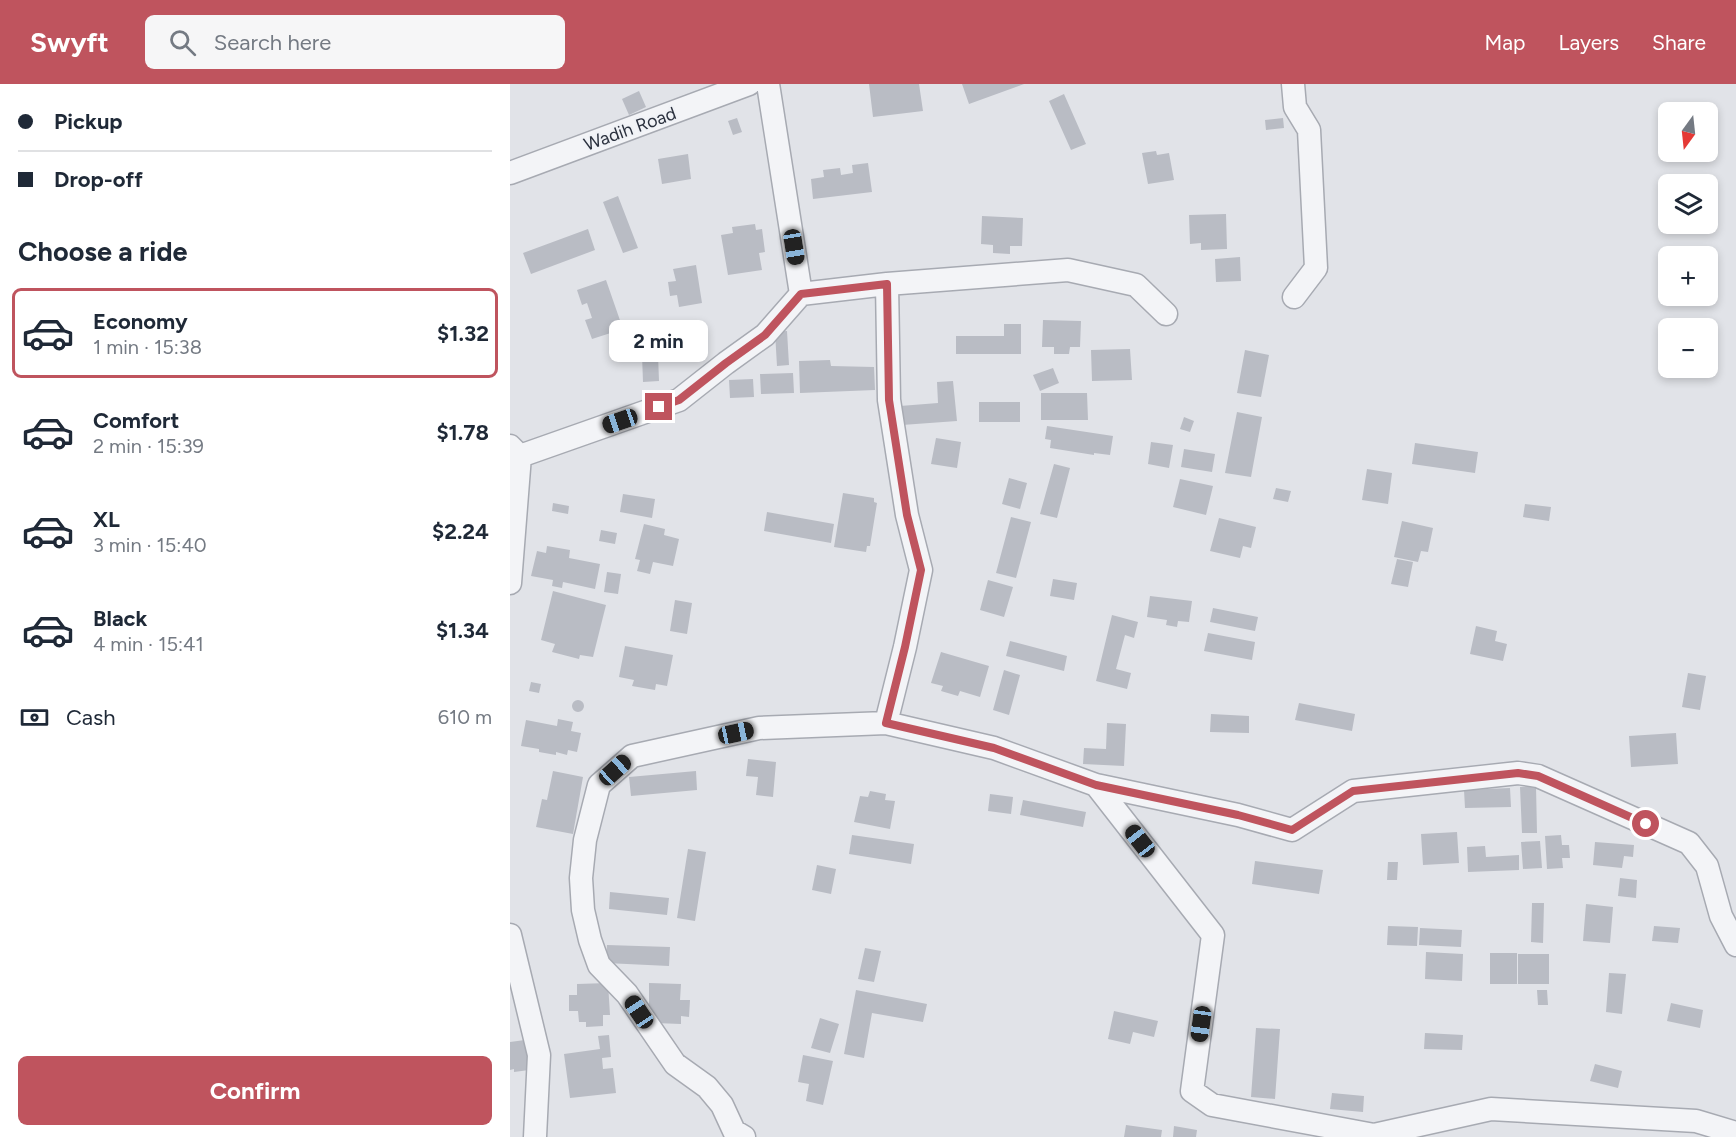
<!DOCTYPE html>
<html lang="en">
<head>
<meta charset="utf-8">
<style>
	body { margin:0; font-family:Figtree,sans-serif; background:#f6f6f7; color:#1f2937; height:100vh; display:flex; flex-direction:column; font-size:22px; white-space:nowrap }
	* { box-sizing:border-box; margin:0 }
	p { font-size:20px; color:#747a83 }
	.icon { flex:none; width:33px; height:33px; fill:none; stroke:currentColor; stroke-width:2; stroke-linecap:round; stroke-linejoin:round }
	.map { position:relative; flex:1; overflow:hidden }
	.details { display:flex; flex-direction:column; background:#fff; width:510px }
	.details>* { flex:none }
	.guide { display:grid; align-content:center; height:132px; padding:0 18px; background:#fff }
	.needle { width:39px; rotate:195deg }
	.tools { position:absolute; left:1148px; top:18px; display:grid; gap:12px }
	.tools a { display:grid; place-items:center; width:60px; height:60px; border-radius:9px; background:#fff; box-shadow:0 3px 9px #0003; font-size:30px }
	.end { position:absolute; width:27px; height:27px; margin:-14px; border:8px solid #bf545e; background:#fff; box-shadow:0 0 0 3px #fff }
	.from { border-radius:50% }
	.bubble { position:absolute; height:42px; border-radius:9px; background:#fff; box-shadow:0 3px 9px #0003; font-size:20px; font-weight:700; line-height:42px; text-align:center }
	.car { position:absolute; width:18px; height:36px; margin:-18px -9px; border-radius:8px; box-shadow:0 0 4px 2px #0007; background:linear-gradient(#222 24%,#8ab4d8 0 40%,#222 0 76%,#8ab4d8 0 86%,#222 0) }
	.guide b { display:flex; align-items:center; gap:21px; height:57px; font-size:22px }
	.guide b+b { border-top:2px solid #e0e1e3 }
	.guide i { width:15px; height:15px; background:#1f2937 }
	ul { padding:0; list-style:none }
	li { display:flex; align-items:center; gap:18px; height:90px; margin:0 12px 9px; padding:0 6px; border:3px solid transparent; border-radius:9px }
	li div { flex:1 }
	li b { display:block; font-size:22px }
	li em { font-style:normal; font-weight:700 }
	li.current { border-color:#bf545e }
	li>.icon { width:54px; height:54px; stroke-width:1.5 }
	h2 { padding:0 18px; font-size:27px; line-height:72px }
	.pay { display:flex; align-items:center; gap:15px; height:66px; padding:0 18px; font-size:22px }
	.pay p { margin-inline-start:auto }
	.action { display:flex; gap:12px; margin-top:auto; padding:12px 18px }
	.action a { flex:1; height:69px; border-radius:9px; background:#bf545e; color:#fff; font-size:24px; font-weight:700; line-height:69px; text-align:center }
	header { display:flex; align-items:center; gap:36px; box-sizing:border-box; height:84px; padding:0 30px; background:#bf545e; color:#fff }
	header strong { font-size:28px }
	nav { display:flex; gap:33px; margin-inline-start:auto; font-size:21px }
	.search { width:420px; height:54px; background:#f6f6f7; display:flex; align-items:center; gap:15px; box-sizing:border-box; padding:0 21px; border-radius:9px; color:#747a83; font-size:22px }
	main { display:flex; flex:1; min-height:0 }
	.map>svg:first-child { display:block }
</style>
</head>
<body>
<header>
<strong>Swyft</strong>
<div class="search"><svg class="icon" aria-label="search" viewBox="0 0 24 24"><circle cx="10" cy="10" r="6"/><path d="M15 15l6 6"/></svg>Search here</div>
<nav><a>Map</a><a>Layers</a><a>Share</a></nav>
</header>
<main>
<section class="details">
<div class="guide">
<b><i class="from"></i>Pickup</b>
<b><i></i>Drop-off</b>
</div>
<h2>Choose a ride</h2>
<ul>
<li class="current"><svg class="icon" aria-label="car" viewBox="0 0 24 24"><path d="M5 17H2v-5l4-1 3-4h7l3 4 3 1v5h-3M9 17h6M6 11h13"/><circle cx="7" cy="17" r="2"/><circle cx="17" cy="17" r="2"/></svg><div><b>Economy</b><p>1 min · 15:38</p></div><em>$1.32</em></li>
<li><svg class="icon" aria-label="car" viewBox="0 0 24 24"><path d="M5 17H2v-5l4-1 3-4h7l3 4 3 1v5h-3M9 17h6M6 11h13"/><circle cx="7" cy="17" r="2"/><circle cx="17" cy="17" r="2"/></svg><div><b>Comfort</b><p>2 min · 15:39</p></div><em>$1.78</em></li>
<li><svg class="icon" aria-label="car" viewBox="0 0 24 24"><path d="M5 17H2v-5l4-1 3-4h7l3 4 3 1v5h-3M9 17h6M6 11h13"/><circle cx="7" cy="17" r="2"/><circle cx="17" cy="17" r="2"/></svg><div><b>XL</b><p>3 min · 15:40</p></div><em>$2.24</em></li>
<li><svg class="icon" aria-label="car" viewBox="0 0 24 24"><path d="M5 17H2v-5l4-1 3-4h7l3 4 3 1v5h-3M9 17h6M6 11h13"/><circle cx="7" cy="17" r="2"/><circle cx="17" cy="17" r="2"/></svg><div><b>Black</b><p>4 min · 15:41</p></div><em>$1.34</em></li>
</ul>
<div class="pay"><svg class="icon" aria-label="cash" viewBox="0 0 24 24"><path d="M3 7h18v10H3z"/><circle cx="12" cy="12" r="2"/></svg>Cash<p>610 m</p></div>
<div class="action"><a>Confirm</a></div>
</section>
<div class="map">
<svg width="1226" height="1053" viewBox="0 0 1226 1053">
	<rect width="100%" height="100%" fill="#e1e3e8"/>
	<path fill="#b9bcc4" d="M359,0h50l4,27 -50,6z
		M452,0h62l-55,20z
		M129,7l7,16 -17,8 -7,-16z
		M554,10l22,50 -15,6 -22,-49z
		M227,34l5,14 -9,3 -5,-14z
		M773,34l1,10 -18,2 -1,-10z
		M646,67l1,4 12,-2 5,27 -26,4 -6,-31z
		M178,70l3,25 -29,5 -4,-25z
		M358,79l4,29 -59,7 -2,-20 13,-2 -1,-7 17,-2 1,7 12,-2 -1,-8z
		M108,112l20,52 -15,5 -20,-51z
		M716,130l1,35 -26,1v-7l-11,1 -1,-29z
		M472,132l41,2 -1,28h-12v8l-17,-1v-8l-12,-1z
		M245,140l1,6 6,-1 3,23 -6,1 3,17 -34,5 -7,-40 12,-2 -1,-6z
		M78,145l7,21 -64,24 -8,-21z
		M730,173l1,24 -25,1 -1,-23z
		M186,181l6,38 -23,4 -2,-12 -7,1 -2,-14 8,-1 -3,-12z
		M96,196l17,49 -31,10 -7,-19 7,-2 -5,-15 -5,2 -5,-15z
		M533,236l38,1 -1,26h-10l-1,7h-15v-7h-12z
		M494,240h17v30h-65v-18h48z
		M131,244h16l2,53 -16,1z
		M277,247l2,34 -12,1 -2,-34z
		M620,265l2,31 -40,1 -1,-31z
		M735,266l24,5 -8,42 -24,-4z
		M320,276l1,6 43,1 1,23 -75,3 -1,-32z
		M543,284l6,15 -19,8 -7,-16z
		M283,289l1,20 -33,1 -1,-20z
		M243,295l1,18 -24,1 -1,-18z
		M443,297l4,40 -55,4 -2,-19 38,-3 -1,-21z
		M531,309h46l1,27h-47z
		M469,318h41v20h-41z
		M727,328l25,5 -11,60 -26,-4z
		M674,333l10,4 -4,11 -10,-3z
		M537,342l66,10 -3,19 -16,-2v2l-44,-7 1,-8 -6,-1z
		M426,354l25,4 -4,26 -26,-4z
		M641,358l22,3 -4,23 -21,-4z
		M905,359l63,9 -3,21 -63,-9z
		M674,365l31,5 -3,18 -31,-5z
		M544,380l16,4 -13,50 -17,-4z
		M857,385l25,4 -4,31 -26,-4z
		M499,394l18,5 -7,26 -18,-5z
		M670,395l33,7 -7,29 -33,-8z
		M766,404l15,3 -3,11 -15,-3z
		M333,409l31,5v4l3,1 -7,43h-3l-1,6 -32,-5z
		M113,410l32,5 -3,19 -32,-6z
		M43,419l16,3 -1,8 -16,-3z
		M1015,420l26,3 -2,14 -26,-4z
		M257,428l67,12 -3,19 -67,-12z
		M501,433l20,5 -15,56 -20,-5z
		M709,434l37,9 -5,21 -8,-2 -3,12 -30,-7z
		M892,437l31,7 -5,24 -7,-1 -3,11 -24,-5z
		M134,440l21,5 -1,6 15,4 -6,27 -20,-4 -3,12 -13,-3 3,-11 -5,-1z
		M91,446l16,3 -2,11 -16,-3z
		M37,462l23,4 -1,8 31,6 -5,25 -32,-7 -1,6 -10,-2 1,-6 -22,-4 6,-25 9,2z
		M887,475l16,3 -5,25 -17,-3z
		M97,488l14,2 -3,20 -14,-2z
		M543,495l24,4 -3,17 -24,-4z
		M478,496l25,7 -9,30 -24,-7z
		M43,507l53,14 -13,52 -13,-2 -1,4 -27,-7 3,-8 -14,-4z
		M640,512l42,5 -3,21 -11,-1 -1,6 -11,-2 1,-5 -20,-3z
		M165,516l17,3 -5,31 -17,-3z
		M703,524l45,9 -3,14 -45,-9z
		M602,531l26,7 -4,16 -9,-3 -9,34 15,4 -4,16 -31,-8z
		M966,542l21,5 -2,10 12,3 -4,17 -33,-7z
		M698,549l47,9 -3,18 -48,-9z
		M500,557l57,15 -3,15 -58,-15z
		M115,562l48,9 -6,31 -11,-2 -1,6 -23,-4 2,-6 -15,-3z
		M431,568l48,14 -9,31 -20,-6 -2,5 -17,-5 2,-5 -12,-3z
		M494,586l16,5 -11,40 -16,-5z
		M1178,589l18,3 -6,34 -18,-3z
		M21,598l10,2 -2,9 -10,-2z
		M62 622a6 6 0 1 1 12 0a6 6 0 1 1-12 0Z
		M789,619l56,11 -3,17 -57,-11z
		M701,630l38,2v17l-39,-1z
		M48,635l15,3 -2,9 10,2 -4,19 -9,-2 -1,5 -11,-3v3l-17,-3v-3l-18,-3 5,-26 31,6z
		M597,639l19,1 -2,42 -41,-2 1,-16 22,1z
		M1166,649l2,31 -47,3 -2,-31z
		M238,675l28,3 -3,35 -17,-2 2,-18 -12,-1z
		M43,687l30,6 -10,57 -37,-7 6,-28 5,1z
		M186,687l1,19 -66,6 -2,-19z
		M1026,702l1,47h-15l-2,-46z
		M1000,704l1,19 -46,1 -1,-18z
		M360,707l16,3 -1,6 10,1 -5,28 -36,-7 6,-26 8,1z
		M480,710l23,3 -2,17 -23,-3z
		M513,716l63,12 -3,15 -63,-12z
		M947,748l2,31 -36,2 -2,-31z
		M342,751l62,9 -3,20 -62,-10z
		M1051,751l1,10h7l1,13h-8l1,10 -16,1 -2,-33z
		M1030,757l2,27 -19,1 -2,-27z
		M1085,758l39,3 -1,12 -9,-1 -2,12 -29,-3z
		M975,762l1,11 33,-2v15l-51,2 -1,-25z
		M178,765l18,3 -11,69 -18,-3z
		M745,777l68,9 -4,24 -67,-10z
		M878,778h10l-1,18h-10z
		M307,781l19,4 -5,25 -19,-4z
		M1110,794l17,2 -1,18 -18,-2z
		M100,808l59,6 -2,17 -58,-6z
		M1022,819h12l-1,40 -12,-1z
		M1076,820l27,3 -3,36 -27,-2z
		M878,842l30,1 -1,19 -30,-1z
		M1144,842l26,2 -2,15 -26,-2z
		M910,844l42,2 -1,17 -42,-2z
		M97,861l63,2 -1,19 -63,-3z
		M355,864l16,3 -7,31 -16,-3z
		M916,868l37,2 -1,27 -37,-2z
		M980,869h27v31h-27z
		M1008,870h31v30h-31z
		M1099,889l17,1 -4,40 -16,-2z
		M98,899l2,32h-7v11l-17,1v-5h-7l-1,-11h-9v-16h8v-11z
		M139,899l32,1 -1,16h10l-1,17 -8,-1v8l-26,-1v-10h-6z
		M346,906l71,14 -4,18 -51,-9 -8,45 -20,-4z
		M1027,906h10l1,15h-10z
		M1161,919l32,7 -3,18 -33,-7z
		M604,927l44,10 -4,16 -21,-5 -3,12 -22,-5z
		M310,934l19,6 -9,29 -19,-5z
		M746,944l24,1 -5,70 -24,-2z
		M915,949l38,2 -1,15 -38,-1z
		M99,951l2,22 -9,1 1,11 10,-1 3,25 -46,5 -6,-44 36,-5 -2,-13z
		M15,956l4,30 -15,2v-3l-4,1v-28z
		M293,971l30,6 -10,44 -17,-4 3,-17 -11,-2z
		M1085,980l27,7 -4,17 -28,-7z
		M822,1009l32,3 -1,16 -33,-3z
		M616,1041l36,5 -1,7h-37z
		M664,1042l23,4 -1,7h-23z"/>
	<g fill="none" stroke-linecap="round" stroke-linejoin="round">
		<g stroke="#a7aab2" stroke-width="25">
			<path id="minor" d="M258,0l33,210
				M783,0l2,23 14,23 7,138 -22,29
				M0,89l239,-89
				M377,200l181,-14 68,15 30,29
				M0,362l10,10 -10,127
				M10,372l159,-56 47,-37 39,-28 36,-41 86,-10 2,116 18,115 14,55 -16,77 -19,76
				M586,701l117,150 -21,156 20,14 162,30 117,-26 205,12 40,12
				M0,851l29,120 -4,82
				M234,1053l-10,-6 -12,-26 -15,-18 -32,-23 -48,-70 -28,-29 -9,-25 -7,-30 -2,-32 4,-38 14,-55 33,-29 127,-28 127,-5 108,25 102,37 142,30 54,15 61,-39 165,-18 20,3 151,67 18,23 14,50 15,29"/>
		</g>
		<use href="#minor" stroke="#f3f4f7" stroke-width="22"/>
	</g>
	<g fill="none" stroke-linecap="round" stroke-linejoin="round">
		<path stroke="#bf545e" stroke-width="8" d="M149,323l20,-7 47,-37 39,-28 36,-41 86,-10 2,116 18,115 14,55 -16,77 -19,76 108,25 102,37 142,30 54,15 61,-39 165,-18 20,3 108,48"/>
	</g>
	<g text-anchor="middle" stroke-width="4.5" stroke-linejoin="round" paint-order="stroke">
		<g font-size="18" fill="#2b313e" stroke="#f0f2f6">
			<text transform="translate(120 45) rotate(-20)" y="6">Wadih Road</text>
		</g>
	</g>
</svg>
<div class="tools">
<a><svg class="needle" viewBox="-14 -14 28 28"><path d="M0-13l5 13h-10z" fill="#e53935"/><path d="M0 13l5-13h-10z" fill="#747a83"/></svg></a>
<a><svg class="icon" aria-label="layers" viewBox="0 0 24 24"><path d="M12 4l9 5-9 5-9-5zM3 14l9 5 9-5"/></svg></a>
<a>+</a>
<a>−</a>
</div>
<i class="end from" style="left:1136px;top:740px"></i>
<i class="end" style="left:149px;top:323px"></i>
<div class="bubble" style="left:99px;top:236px;width:99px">2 min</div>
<i class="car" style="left:284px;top:163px;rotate:171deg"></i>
<i class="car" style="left:110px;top:337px;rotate:251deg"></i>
<i class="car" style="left:226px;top:649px;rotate:78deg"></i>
<i class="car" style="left:105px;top:686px;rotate:48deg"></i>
<i class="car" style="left:630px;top:757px;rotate:322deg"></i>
<i class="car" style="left:129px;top:928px;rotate:326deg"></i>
<i class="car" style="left:691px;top:940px;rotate:188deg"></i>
</div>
</main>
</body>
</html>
